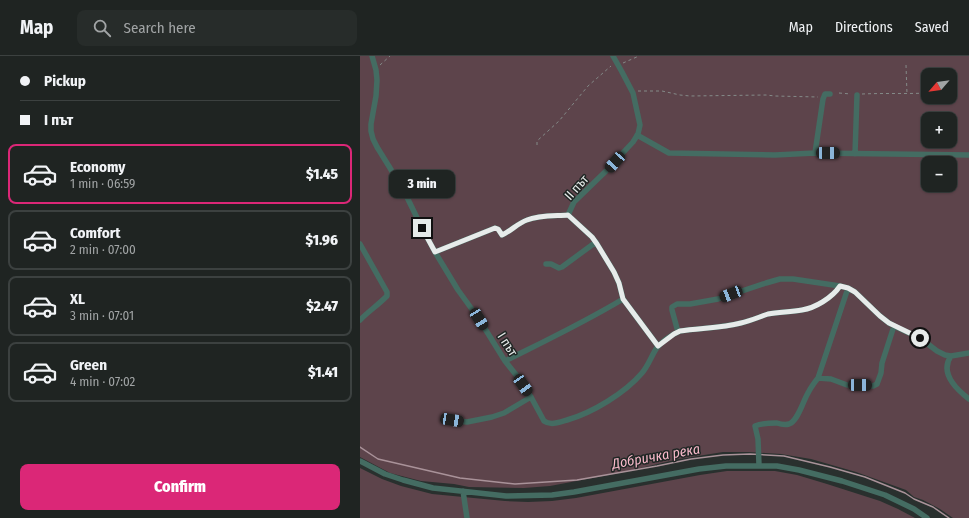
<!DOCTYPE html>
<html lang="en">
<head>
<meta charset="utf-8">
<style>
	body { margin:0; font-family:"Fira Sans Condensed",sans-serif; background:#272c2a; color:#f1f3f6; height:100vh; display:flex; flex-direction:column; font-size:15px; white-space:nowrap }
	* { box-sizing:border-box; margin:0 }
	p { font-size:13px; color:#a1a4a5 }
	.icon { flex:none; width:22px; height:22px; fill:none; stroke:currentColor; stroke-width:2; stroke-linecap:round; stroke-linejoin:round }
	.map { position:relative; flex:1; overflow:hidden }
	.details { display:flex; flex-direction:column; background:#1f2422; width:360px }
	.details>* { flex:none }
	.hud { display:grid; align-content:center; height:88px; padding:0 20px; background:#1f2422 }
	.needle { width:26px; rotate:242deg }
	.controls { position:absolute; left:561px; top:12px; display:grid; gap:8px }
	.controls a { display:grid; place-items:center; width:36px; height:36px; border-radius:8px; background:#1f2422; box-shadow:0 1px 3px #0004,0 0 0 1px #3c4140; font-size:20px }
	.end { position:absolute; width:18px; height:18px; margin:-9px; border:5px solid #e7ebea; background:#111; box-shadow:0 0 0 2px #111 }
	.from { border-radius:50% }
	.bubble { position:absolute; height:28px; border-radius:8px; background:#1f2422; box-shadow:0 1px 3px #0004,0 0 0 1px #3c4140; font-size:13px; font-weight:800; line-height:28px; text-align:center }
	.car { position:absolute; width:12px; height:24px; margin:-12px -6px; border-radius:5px; box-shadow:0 0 3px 1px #0007; background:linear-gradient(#222 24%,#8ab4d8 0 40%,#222 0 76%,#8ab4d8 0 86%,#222 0) }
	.hud b { display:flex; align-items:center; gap:14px; height:38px; font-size:15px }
	.hud b+b { border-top:1px solid #3c4140 }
	.hud i { width:10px; height:10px; background:#f1f3f6 }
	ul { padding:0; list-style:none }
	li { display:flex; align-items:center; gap:12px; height:60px; margin:0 8px 6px; padding:0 12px; border:2px solid #3c4140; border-radius:8px }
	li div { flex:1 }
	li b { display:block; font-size:15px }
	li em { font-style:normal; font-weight:800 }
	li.selected { border-color:#db2777 }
	li>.icon { width:36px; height:36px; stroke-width:1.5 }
	.primary-button { display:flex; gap:8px; margin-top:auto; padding:8px 20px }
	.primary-button a { flex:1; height:46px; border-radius:8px; background:#db2777; color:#fff; font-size:16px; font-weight:800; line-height:46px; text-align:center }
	header { display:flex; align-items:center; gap:24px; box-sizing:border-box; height:56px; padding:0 20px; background:#1f2422; border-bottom:1px solid #3c4140 }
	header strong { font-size:19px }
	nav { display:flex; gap:22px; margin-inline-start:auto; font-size:14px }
	.search { width:280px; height:36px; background:#272c2a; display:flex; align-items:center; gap:10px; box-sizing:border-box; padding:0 14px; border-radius:8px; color:#a1a4a5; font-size:15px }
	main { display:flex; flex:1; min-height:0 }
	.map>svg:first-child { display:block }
</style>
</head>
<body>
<header>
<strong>Map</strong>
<div class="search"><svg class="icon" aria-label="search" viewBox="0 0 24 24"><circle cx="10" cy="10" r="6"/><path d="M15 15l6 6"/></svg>Search here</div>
<nav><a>Map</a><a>Directions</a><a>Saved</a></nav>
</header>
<main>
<section class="details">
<div class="hud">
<b><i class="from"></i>Pickup</b>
<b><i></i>І път</b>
</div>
<ul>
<li class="selected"><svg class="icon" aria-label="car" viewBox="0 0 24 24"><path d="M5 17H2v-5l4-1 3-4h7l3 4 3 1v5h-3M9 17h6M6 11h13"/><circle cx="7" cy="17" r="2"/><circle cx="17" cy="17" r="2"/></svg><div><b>Economy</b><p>1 min · 06:59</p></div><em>$1.45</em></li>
<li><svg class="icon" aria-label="car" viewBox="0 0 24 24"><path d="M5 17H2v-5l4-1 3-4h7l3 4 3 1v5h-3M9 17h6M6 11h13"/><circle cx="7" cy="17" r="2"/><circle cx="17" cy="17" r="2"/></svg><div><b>Comfort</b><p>2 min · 07:00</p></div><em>$1.96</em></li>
<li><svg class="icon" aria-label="car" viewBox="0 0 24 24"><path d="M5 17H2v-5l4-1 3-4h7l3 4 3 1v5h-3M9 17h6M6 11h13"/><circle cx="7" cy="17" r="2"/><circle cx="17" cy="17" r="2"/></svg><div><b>XL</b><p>3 min · 07:01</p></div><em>$2.47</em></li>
<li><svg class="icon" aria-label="car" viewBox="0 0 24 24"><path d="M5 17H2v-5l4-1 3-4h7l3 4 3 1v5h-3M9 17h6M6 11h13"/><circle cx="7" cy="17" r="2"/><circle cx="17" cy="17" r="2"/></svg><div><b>Green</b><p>4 min · 07:02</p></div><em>$1.41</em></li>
</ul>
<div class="primary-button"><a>Confirm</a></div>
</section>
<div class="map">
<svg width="609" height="462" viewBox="0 0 609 462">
	<rect width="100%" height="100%" fill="#29302e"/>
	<path fill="#5d444b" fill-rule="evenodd" d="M0,0h609v462h-16l-13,-9 -17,-9 -9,-3 -8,-7 -50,-18 -45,-13 -30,-5 -33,-2h-25l-44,7 -60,14 -69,13 -26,2 -55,-1 -15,-3 -33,-3 -31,-8 -30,-16zM568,19h22v22h-22zM568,63h22v22h-22zM568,107h22v22h-22z
		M0,412l22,11 19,7 31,8 73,7 23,1 24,-1 24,-3 124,-23 27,-4h48l22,4 30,9 53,17 18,8 17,9h-555z"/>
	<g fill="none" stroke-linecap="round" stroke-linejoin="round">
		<path stroke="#a99299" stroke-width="1.5" d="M0,391l18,12 82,19 55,6 62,-4 80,-14 34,-7 32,-4 27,-1 34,2 46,11 35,10 40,16 9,6 19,8 16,11"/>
		<path stroke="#848a88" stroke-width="1" stroke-dasharray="3 3" stroke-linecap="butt" d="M263,7l16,-7
			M20,9l10,-9
			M546,9l1,29
			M278,35h24l18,4 10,1 76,-1 9,1 43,1
			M479,37l12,1
			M502,38c22,-1 44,0 66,-1
			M177,89v-4l22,-20 29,-35 23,-20"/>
		<path stroke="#446c62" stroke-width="5.5" d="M12,0l4,14 1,10 -1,16 -5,28v7l2,8 4,8 26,42 19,39 13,24 23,38 21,29 26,42 12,15 14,21 13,24c7,5 16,1 23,-1 25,-7 58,-27 75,-47 6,-7 9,-16 14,-24 6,-8 15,-14 24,-18 20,-3 42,-3 61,-8 9,-2 18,-6 27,-9 11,-2 22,-2 34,-4 13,-2 30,-12 38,-24
			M253,0l9,16 11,21 7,32 -2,9 -5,8 -27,29 -32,31 -6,13 24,22 5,7 17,28 5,11 4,16 35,47
			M277,79l32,18 106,2 40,-2 154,2
			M455,97l8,-54 2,-5h5
			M495,98l2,-59
			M0,188l27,48v4c-9,9 -18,15 -27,24
			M75,196l60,-24 3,1 4,6c9,-4 16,-12 25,-15 12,-5 28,-4 41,-5
			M186,208h5l8,4 3,-1 34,-25
			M318,276l-6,-22v-3l5,-3h13l28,-5 48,-16 14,-4h13l47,7 8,2 7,4 25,24 9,7 7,4 24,11 17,13 8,4 6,1c-12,17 5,33 18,43
			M591,300l18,-3
			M145,305c40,-20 80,-39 118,-62
			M458,322l30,-90
			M92,364l15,2 25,-5 12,-4 27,-16
			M0,405l25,13 18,6 30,8 73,8 46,-1 22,-3 125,-23 27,-3h51l22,4 43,11 43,14 29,14 13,9
			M399,409l-1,-26 -3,-13c7,-3 15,-3 22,-3 3,1 8,2 12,1 9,-3 14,-23 19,-31 3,-6 6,-10 10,-15l13,1 16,6 26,1 4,-2 4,-11 1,-10 12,-37
			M103,435l4,27"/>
	</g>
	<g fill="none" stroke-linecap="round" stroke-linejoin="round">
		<path stroke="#e7ebea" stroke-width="5" d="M62,172l13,24 60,-24 3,1 4,6c9,-4 16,-12 25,-15 12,-5 28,-4 41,-5l24,22 5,7 17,28 5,11 4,16 35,47 16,-12 6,-3c20,-3 42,-3 61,-8 9,-2 18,-6 27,-9 11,-2 22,-2 34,-4 13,-2 30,-12 38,-24l8,2 7,4 25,24 9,7 31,15"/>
	</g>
	<g text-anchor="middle" stroke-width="3" stroke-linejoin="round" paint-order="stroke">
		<g font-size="13" fill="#e7ebea" stroke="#1f2624">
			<text transform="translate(216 131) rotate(-48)" y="5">ІІ път</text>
			<text transform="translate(148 288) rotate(58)" y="5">І път</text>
		</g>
		<g font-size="14" font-style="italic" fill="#fabacb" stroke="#1f2624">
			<text transform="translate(296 400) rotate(-10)" y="5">Добричка река</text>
		</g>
	</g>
</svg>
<div class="controls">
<a><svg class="needle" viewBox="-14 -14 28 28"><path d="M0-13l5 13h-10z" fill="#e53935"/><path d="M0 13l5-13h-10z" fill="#a1a4a5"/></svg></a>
<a>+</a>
<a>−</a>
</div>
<i class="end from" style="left:560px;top:282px"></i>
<i class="end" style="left:62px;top:172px"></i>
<div class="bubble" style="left:29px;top:114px;width:66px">3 min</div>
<i class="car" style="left:468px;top:97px;rotate:90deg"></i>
<i class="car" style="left:255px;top:106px;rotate:222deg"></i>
<i class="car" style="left:371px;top:238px;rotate:249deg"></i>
<i class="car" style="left:119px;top:263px;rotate:148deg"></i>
<i class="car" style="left:163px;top:329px;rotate:145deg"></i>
<i class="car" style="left:500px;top:329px;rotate:91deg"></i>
<i class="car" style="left:92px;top:364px;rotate:99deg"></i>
</div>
</main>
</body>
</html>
